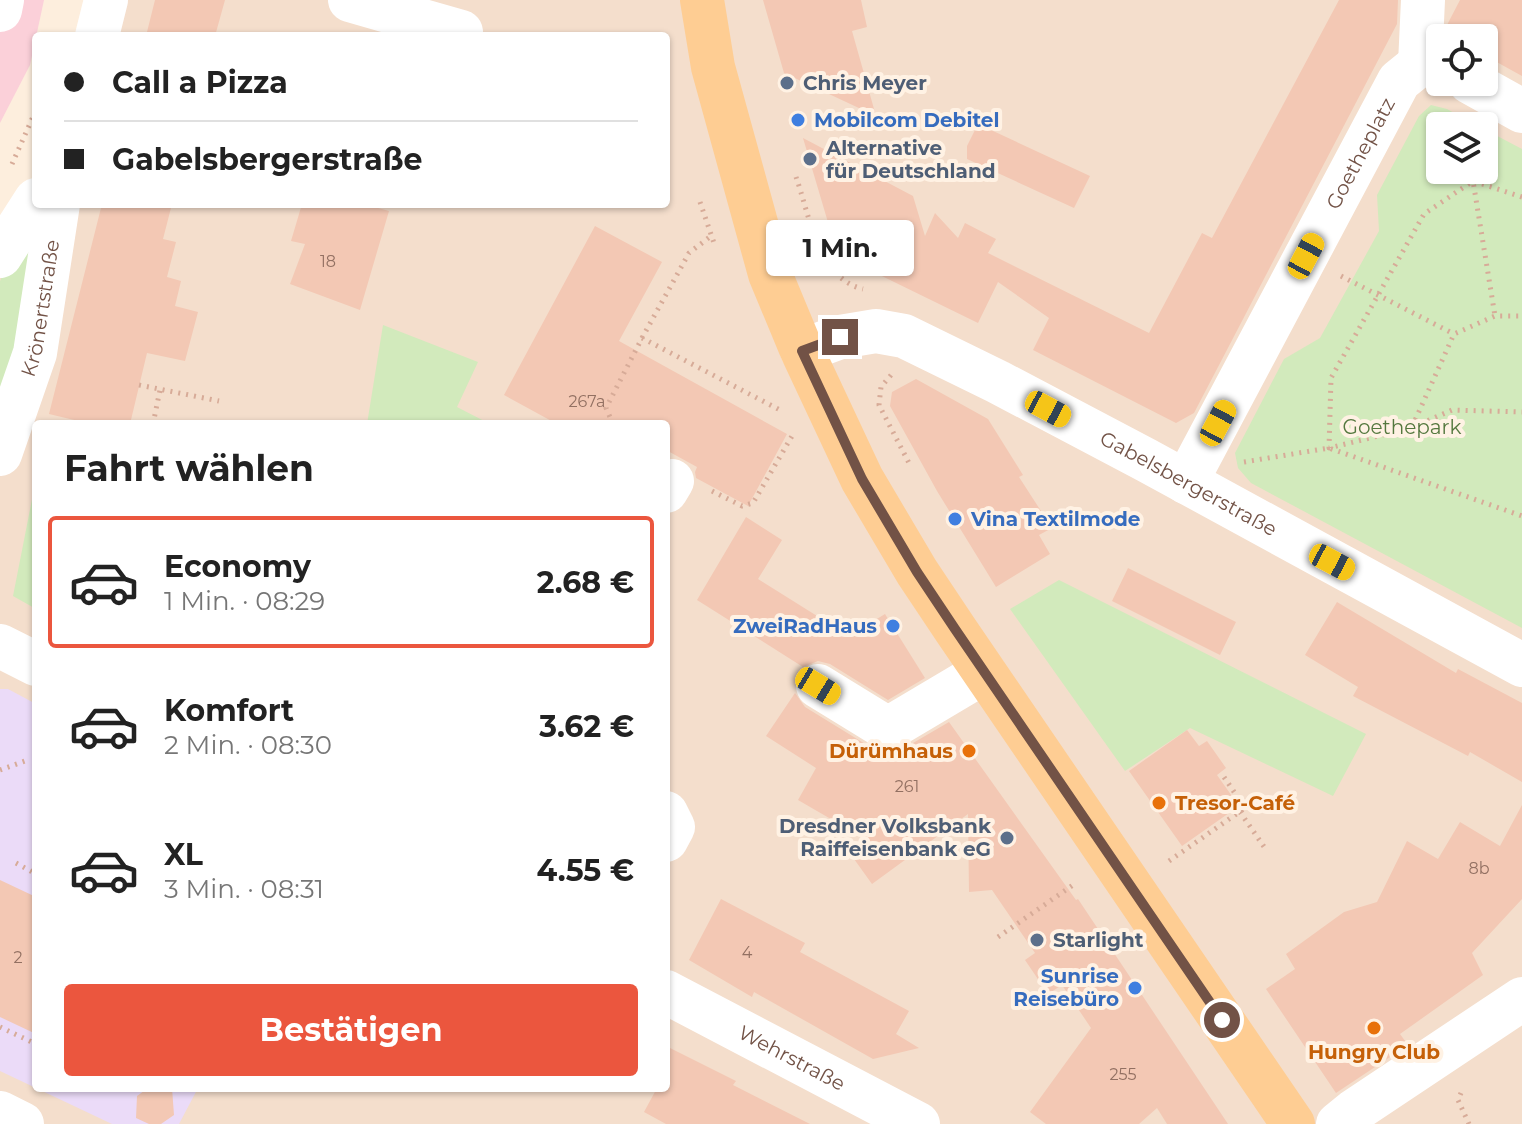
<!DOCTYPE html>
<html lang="de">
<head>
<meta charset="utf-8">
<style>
	body { margin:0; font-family:Montserrat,sans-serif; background:#f2f2f2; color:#222; height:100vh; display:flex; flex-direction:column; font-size:30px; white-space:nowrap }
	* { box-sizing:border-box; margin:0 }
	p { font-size:26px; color:#767676 }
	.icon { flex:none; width:44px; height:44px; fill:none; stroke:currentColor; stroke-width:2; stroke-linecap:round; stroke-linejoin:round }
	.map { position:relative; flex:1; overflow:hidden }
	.drawer { position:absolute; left:32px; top:420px; width:638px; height:672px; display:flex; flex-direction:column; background:#fff; border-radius:8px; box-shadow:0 2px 6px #0004 }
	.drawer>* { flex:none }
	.banner { position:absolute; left:32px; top:32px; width:638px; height:176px; border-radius:8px; box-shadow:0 2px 6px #0004; display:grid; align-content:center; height:176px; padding:0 32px; background:#fff }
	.tools { position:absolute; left:1426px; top:24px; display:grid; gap:16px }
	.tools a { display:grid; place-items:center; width:72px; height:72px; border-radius:8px; background:#fff; box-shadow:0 2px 6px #0004; font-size:40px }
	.end { position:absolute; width:36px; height:36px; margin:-18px; border:10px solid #725246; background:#fff; box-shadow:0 0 0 4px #fff }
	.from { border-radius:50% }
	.bubble { position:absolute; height:56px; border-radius:8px; background:#fff; box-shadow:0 2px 6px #0004; font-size:26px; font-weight:700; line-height:56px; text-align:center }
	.car { position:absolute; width:24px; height:48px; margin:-24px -12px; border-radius:10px; box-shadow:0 0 6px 2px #0007; background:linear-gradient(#f5c518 24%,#345 0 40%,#f5c518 0 76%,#345 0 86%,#f5c518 0) }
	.banner b { display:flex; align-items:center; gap:28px; height:76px; font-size:30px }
	.banner b+b { border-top:2px solid #e0e0e0 }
	.banner i { width:20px; height:20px; background:#222 }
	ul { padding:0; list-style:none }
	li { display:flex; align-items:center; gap:24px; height:132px; margin:0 16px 12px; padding:0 16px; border:4px solid transparent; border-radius:8px }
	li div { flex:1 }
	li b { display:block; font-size:30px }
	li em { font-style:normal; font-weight:700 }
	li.current { border-color:#eb563e }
	li>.icon { width:72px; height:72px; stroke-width:1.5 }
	h2 { padding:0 32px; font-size:36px; line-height:96px }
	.action { display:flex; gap:16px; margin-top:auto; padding:16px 32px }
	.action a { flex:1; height:92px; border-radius:8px; background:#eb563e; color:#fff; font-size:32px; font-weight:700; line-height:92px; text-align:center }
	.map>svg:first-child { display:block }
</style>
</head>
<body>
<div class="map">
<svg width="1522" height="1124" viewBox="0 0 1522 1124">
	<rect width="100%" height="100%" fill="#fdeedd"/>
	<path fill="#f4decc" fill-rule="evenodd" d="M118,0h1404v1124h-1522v-858l36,-62h630v-168h-557zM1440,38h44v44h-44zM1440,126h44v44h-44zM36,424h630v664h-630z"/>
	<path fill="#ebdbf8" d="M0,689h8l28,15v384h162l-19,36h-67l-112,-53z"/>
	<path fill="#fbd0d9" d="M0,0h44l-14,65 -30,58z"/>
	<path fill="#d2eabc" d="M1431,105l16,4 31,17h-38v44h44v-41l38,20v479l-271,-145 -13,-15 -3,-15 49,-94 36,-21 59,-107 -2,-36 42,-79z
		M18,244l20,2 -38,166v-131z
		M383,325l95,37 -21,45 33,17h-123z
		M36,479v130l-23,-13z
		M1059,580l307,154 -33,62 -143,-68 -65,43 -115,-162z"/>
	<path fill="#f3c8b4" d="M155,0h70l-10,36h-69z
		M763,0h98l6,27 -15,4 24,85 -92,-43z
		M1339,0h59l-1,24 -203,389 -18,10 -143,-73 16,-32 -51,-36 -20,41 -133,-65 -10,-12 -32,-108 110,58 12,40 10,-23 23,25 7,-15 31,16 -8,14 161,80 53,-100 10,5z
		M1460,0h62v76l-38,-21v-17h-38l1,-13z
		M978,124l112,52 -16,32 -107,-49v-13z
		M102,204h70l-9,35 13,3 -9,35 14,4 -6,25 23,6 -13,49 -38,-8 -17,71h-39l-42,-10z
		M302,204h62l25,7 -29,99 -70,-26 15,-40 -14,-3z
		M595,226l67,36 -43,79 168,93 -39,72 -52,-28 -1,-6 2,-5 -31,-17v-26h-109l-53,-29z
		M916,379l72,40 35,56 -4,2 33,51 -13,7 11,19 -54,33 -59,-96 -47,-85 2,-14z
		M746,517l36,23 -24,39 91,57 36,-22 40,64 -37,22 -58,-36 -12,-3 -15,6 -106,-67z
		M1128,568l108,54 -16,33 -108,-54z
		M1337,602l119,71 2,-4 64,34v79l-52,-30 -2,4 -115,-60 5,-9 -53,-32z
		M795,693l10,14 70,43 12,4 14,-4 48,-28 127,178 2,-1 150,225h-61l-10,-16 -18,16h-93l-16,-12 61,-84 -29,-43 -14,9 -23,-34 10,-7 -43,-63 -23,2 -1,-78 -96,70 -18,-25 20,-15 -76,-44 18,-32 -50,-32z
		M1187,730l12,16 8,-5 19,27 -9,7 22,31 -57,40 -53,-75z
		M1522,805v94l-50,54 11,22 -83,59 8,11 -72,48 -70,-104 29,-20 -9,-15 58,-42 33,-10 30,-61 31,18 22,-37 40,24z
		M0,880l36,17v137l-36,-17z
		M721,899l84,44 -5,9 109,59 -13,23 23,14 -46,11 -119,-67 -2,5 -63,-37z
		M666,1046l70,35 -3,4 77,39h-144l-22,-12 13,-24h9z
		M148,1088h24l2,27 -13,9h-12l-13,-6 1,-22z"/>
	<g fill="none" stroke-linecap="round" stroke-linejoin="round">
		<path stroke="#d7ab98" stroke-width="5" stroke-dasharray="2 6" stroke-linecap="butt" d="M12,164l24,-54
			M1468,170l5,11 22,135
			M796,177c13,36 22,102 67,112
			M1522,197l-49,-16 -49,33 -93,164 -2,70 82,-20 41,-18 70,2
			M700,202l15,44
			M1341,276l113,58
			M642,338l47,-85 22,-17
			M891,375l-10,12 -2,18 30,58
			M139,385l80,16
			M153,424l7,-34
			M613,424l-7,-16 36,-70 138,72
			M1412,427l42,-93 41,-18h27
			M1244,462l85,-14 193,68
			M712,491l30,15 11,-3 39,-67
			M0,770l25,-9
			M1240,812l27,39
			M1169,861l76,-53 -21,-31
			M16,863l20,11
			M998,937l75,-52
			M1135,988l6,-4
			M0,1027l36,17
			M1461,1093l-3,7 11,24"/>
		<g stroke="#fff" stroke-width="44">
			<path d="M350,0l111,32"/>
			<path d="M0,10l2,-10"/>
			<path d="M97,36l9,-36"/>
			<path d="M1420,64l3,-64"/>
			<path d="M1470,82l52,29"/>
			<path d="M0,256l36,-56"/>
			<path id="s1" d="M802,351l38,-14 36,-6 28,5 94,46 148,78 376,205"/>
			<path id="s2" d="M0,454l35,-101 23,-149"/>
			<path id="s3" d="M1186,482l213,-401 21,-17"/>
			<path d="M666,491l6,-10"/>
			<path d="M0,646l36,18"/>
			<path d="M818,686l70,43 96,-57"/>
			<path d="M666,813l7,14 -7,13"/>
			<path id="s4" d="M666,992l252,132"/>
			<path d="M0,1113l22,11"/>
			<path d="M1338,1124l16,-13 168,-112"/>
		</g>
		<path stroke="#fecd93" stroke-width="44" d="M702,0l11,67 57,207 32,77 60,128 55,93 38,57 338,495"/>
	</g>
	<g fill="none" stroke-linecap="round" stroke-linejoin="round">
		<path stroke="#725246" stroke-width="10" d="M840,337l-38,14 60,128 55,93 38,57 267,391"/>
	</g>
	<g fill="#5c6f8a" stroke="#fff2e4" stroke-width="3">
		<circle cx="787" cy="83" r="8"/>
		<circle cx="810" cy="159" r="8"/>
		<circle cx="1007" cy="838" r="8"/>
		<circle cx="1037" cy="940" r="8"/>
	</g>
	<g fill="#3f7fe0" stroke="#fff2e4" stroke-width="3">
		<circle cx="798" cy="120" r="8"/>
		<circle cx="955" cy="519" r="8"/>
		<circle cx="893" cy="626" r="8"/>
		<circle cx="1135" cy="988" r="8"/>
	</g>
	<g fill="#e8710a" stroke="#fff2e4" stroke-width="3">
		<circle cx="969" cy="751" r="8"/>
		<circle cx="1159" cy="803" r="8"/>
		<circle cx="1374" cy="1028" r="8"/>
	</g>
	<g text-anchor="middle" stroke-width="8" stroke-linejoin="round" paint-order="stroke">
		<g font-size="16" fill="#927062">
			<text x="328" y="267">18</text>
			<text x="587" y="407">267a</text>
			<text x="907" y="792">261</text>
			<text x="1479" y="874">8b</text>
			<text x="747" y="958">4</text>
			<text x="18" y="963">2</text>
			<text x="1123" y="1080">255</text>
		</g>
		<g font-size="20" font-weight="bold" fill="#4e5e75" stroke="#fff2e4" text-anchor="start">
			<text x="803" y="90">Chris Meyer</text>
			<text x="826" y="155">Alternative<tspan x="826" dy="23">für Deutschland</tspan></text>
			<text x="991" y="833" text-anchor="end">Dresdner Volksbank<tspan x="991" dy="23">Raiffeisenbank eG</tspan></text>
			<text x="1053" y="947">Starlight</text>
		</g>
		<g font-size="20" font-weight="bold" fill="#366cbe" stroke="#fff2e4" text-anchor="start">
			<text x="814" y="127">Mobilcom Debitel</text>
			<text x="971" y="526">Vina Textilmode</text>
			<text x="877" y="633" text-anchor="end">ZweiRadHaus</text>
			<text x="1119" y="983" text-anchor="end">Sunrise<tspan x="1119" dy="23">Reisebüro</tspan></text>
		</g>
		<g font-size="20" fill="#725246" stroke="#fff2e4">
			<text dy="7" stroke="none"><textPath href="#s3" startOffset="372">Goetheplatz</textPath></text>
			<text dy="7" stroke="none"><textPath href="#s2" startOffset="152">Krönertstraße</textPath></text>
			<text dy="7" stroke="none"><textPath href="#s1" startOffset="426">Gabelsbergerstraße</textPath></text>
			<text dy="7" stroke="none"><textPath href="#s4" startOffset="142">Wehrstraße</textPath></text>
		</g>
		<g font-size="20" fill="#54783e" stroke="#fff2e4">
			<text x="1402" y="434">Goethepark</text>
		</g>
		<g font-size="20" font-weight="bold" fill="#c56008" stroke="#fff2e4" text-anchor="end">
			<text x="953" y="758">Dürümhaus</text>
			<text x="1175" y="810" text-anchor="start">Tresor-Café</text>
			<text x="1374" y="1059" text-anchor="middle">Hungry Club</text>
		</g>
	</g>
</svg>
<div class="tools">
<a><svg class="icon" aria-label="locate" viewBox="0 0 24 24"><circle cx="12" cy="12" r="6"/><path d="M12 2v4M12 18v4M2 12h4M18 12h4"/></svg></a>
<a><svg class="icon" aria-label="layers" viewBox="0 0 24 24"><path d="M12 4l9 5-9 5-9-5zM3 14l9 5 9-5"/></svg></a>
</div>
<i class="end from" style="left:1222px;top:1020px"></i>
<i class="end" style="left:840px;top:337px"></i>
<div class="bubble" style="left:766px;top:220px;width:148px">1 Min.</div>
<i class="car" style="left:1306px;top:256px;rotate:28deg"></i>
<i class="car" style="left:1048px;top:409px;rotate:118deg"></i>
<i class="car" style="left:1218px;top:423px;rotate:28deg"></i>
<i class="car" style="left:1332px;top:562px;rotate:118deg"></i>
<i class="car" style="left:818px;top:686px;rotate:121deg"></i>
<div class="banner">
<b><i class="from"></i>Call a Pizza</b>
<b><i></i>Gabelsbergerstraße</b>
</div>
<section class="drawer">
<h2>Fahrt wählen</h2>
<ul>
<li class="current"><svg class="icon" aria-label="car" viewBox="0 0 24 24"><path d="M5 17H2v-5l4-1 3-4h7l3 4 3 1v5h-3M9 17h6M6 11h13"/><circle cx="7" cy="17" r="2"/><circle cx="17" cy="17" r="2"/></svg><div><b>Economy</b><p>1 Min. · 08:29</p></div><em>2.68 €</em></li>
<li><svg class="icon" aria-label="car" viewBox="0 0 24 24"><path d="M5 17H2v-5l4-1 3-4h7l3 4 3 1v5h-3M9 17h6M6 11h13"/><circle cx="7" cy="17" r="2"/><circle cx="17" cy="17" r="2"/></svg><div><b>Komfort</b><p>2 Min. · 08:30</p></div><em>3.62 €</em></li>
<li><svg class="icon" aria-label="car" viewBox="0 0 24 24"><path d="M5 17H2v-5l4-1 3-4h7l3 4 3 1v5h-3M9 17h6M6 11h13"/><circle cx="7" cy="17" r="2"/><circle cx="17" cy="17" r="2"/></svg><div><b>XL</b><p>3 Min. · 08:31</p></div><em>4.55 €</em></li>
</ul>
<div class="action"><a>Bestätigen</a></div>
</section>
</div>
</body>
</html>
